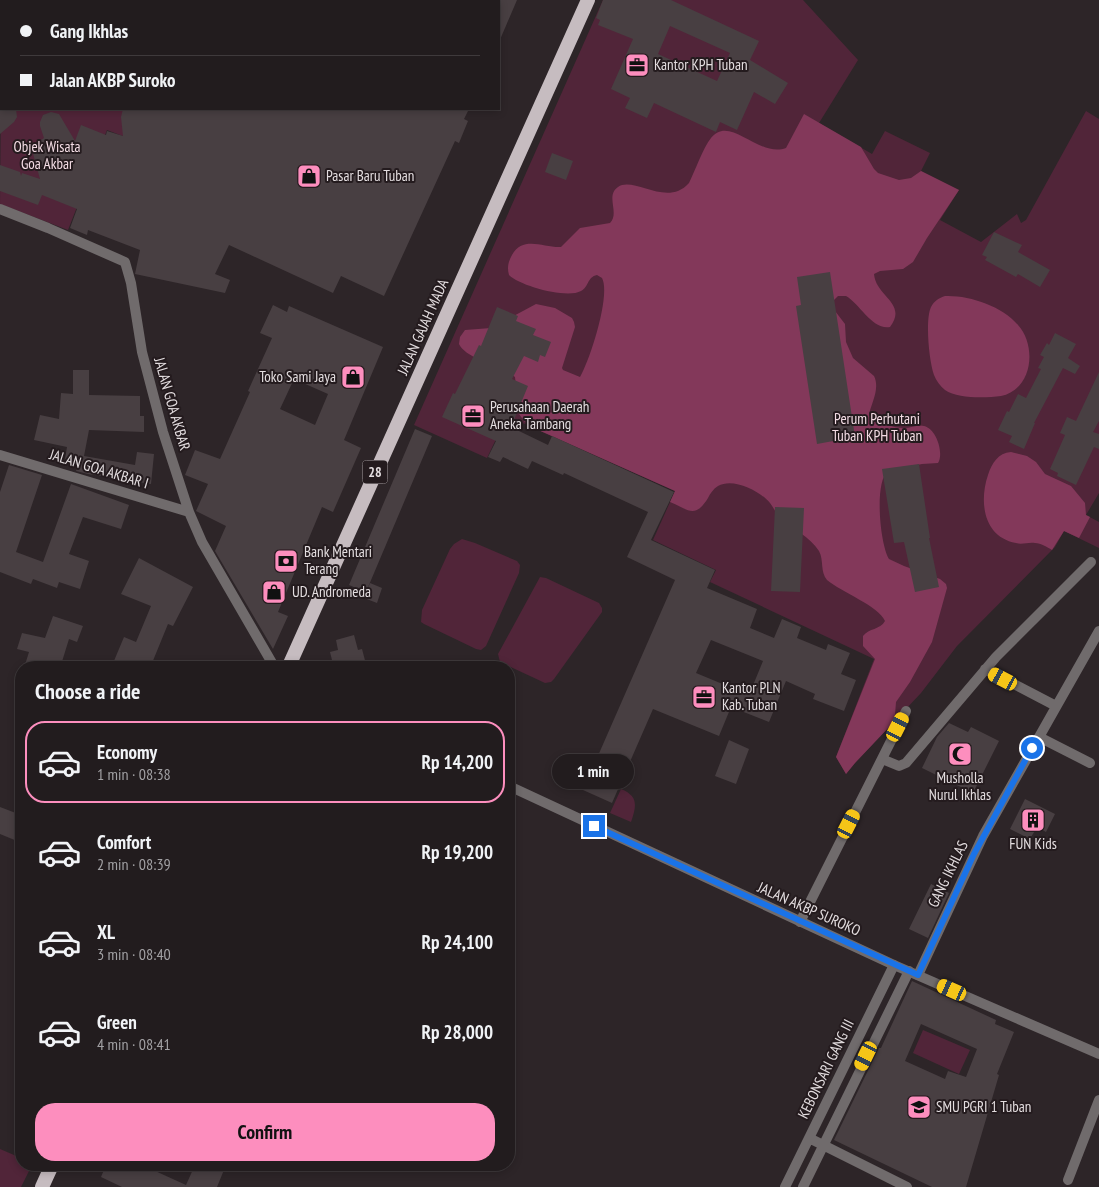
<!DOCTYPE html>
<html lang="en">
<head>
<meta charset="utf-8">
<style>
	body { margin:0; font-family:"PT Sans Narrow",sans-serif; background:#2e292b; color:#f1f3f6; height:100vh; display:flex; flex-direction:column; font-size:19px; white-space:nowrap }
	* { box-sizing:border-box; margin:0 }
	p { font-size:16px; color:#a2a1a4 }
	.icon { flex:none; width:28px; height:28px; fill:none; stroke:currentColor; stroke-width:2; stroke-linecap:round; stroke-linejoin:round }
	.map { position:relative; flex:1; overflow:hidden }
	.details { position:absolute; left:15px; top:661px; width:500px; height:510px; display:flex; flex-direction:column; background:#221c1e; border-radius:20px; box-shadow:0 2px 8px #0003,0 0 0 1px #3f3a3c }
	.details>* { flex:none }
	.guide { position:absolute; left:0px; top:0px; width:500px; height:110px; box-shadow:0 2px 8px #0003,0 0 0 1px #3f3a3c; display:grid; align-content:center; height:110px; padding:0 20px; background:#221c1e }
	.end { position:absolute; width:22px; height:22px; margin:-11px; border:6px solid #1a73e8; background:#fff; box-shadow:0 0 0 2px #fff }
	.from { border-radius:50% }
	.bubble { position:absolute; height:35px; border-radius:18px; background:#221c1e; box-shadow:0 2px 8px #0003,0 0 0 1px #3f3a3c; font-size:16px; font-weight:800; line-height:35px; text-align:center }
	.car { position:absolute; width:15px; height:30px; margin:-15px -8px; border-radius:6px; box-shadow:0 0 4px 1px #0007; background:linear-gradient(#f5c518 24%,#345 0 40%,#f5c518 0 76%,#345 0 86%,#f5c518 0) }
	.guide b { display:flex; align-items:center; gap:18px; height:48px; font-size:19px }
	.guide b+b { border-top:1px solid #3f3a3c }
	.guide i { width:12px; height:12px; background:#f1f3f6 }
	ul { padding:0; list-style:none }
	li { display:flex; align-items:center; gap:15px; height:82px; margin:0 10px 8px; padding:0 10px; border:2px solid transparent; border-radius:20px }
	li div { flex:1 }
	li b { display:block; font-size:19px }
	li em { font-style:normal; font-weight:800 }
	li.current { border-color:#fd8ebe }
	li>.icon { width:45px; height:45px; stroke-width:1.5 }
	h2 { padding:0 20px; font-size:22px; line-height:60px }
	.action { display:flex; gap:10px; margin-top:auto; padding:10px 20px }
	.action a { flex:1; height:58px; border-radius:20px; background:#fd8ebe; color:#111; font-size:20px; font-weight:800; line-height:58px; text-align:center }
	.map>svg:first-child { display:block }
</style>
</head>
<body>
<div class="map">
<svg width="1099" height="1187" viewBox="0 0 1099 1187">
	<rect width="100%" height="100%" fill="#2d2528"/>
	<path fill="#512539" d="M603,0h200l55,60 -39,63 53,31 13,-23 45,22 -9,18 38,19 -19,30 41,22 36,-28 4,9 5,-3 60,-109 13,8v374l-13,22 13,7v26l-35,-17 -9,16 -98,99 -36,47 -66,70 -9,11 -10,-17 38,-98 -164,-77 6,-12 -63,-30 22,-49 -168,-75 -20,42 -73,-33z
		M1,87v22h154l-9,36 -39,-15 -39,100 -68,-26z
		M462,539l13,4 42,18 3,4 -1,8 -33,73 -5,4 -5,-1 -52,-25 -3,-2 1,-12 28,-61 4,-5z
		M540,577l6,1 53,25 3,5v4l-48,67 -3,3 -6,1 -45,-21 -2,-8z
		M621,789c17,7 16,16 10,33l-21,-9z
		M923,1030l47,20 -11,24 -46,-21z
		M0,1149l21,9v7h11l-11,22h-21z"/>
	<path fill="#83385a" d="M804,114l57,33 13,22 4,4 21,7 12,-2 10,-7 38,19 -32,48 -14,24 -10,7 -23,2 -6,3c2,23 34,29 16,53 -18,3 -30,-23 -44,-31h-8l-6,6 3,9 10,13 1,18 7,16 21,18c6,12 -2,26 -5,38l1,3c9,6 24,11 34,11 7,0 14,-4 20,-2 13,3 20,28 14,37l-16,1 -34,7c-14,11 -8,73 1,88l15,7 36,13 6,5 1,4 -15,54 -22,40 -14,20 -1,13 -4,10 -36,38 -9,11 -10,-17 39,-98 -12,-13v-10c6,-8 17,-6 22,-15 -6,-15 -44,-29 -58,-41 -7,-8 -3,-20 -8,-29 -9,-14 -26,-22 -38,-33 -5,-4 -7,-10 -11,-15 -10,-12 -37,-26 -52,-17 -5,3 -8,8 -10,12 -13,21 -19,12 -38,4l5,-11 -148,-66 -8,-11 -4,-37c-15,-11 -50,-19 -56,-33l1,-7 5,-7 26,-2 45,-24 19,4 17,10 2,4 1,5 -13,41 1,2 17,7c10,-17 31,-82 22,-99l-5,-3c-10,2 -8,12 -16,16 -14,8 -61,-5 -72,-16 -2,-7 -1,-13 3,-20 11,-20 32,-7 49,-8l19,-19 30,-5c10,-10 -5,-27 8,-36 16,-11 49,21 71,-4 6,-12 14,-35 22,-45 19,-24 47,20 75,10z
		M945,296c24,-1 57,10 73,29 19,21 15,64 -17,71 -15,2 -43,3 -56,-6 -5,-4 -9,-10 -11,-15 -5,-14 -9,-55 -3,-68 3,-6 8,-9 14,-11z
		M1011,452l16,4 9,6 9,12 26,12 14,17 1,12 4,2 -11,21 -15,-7 -12,19c-5,-3 -11,-7 -17,-7 -7,-1 -13,2 -19,0 -33,-6 -37,-42 -28,-68 4,-12 10,-22 23,-23z"/>
	<path fill="#483f42" fill-rule="evenodd" d="M499,0h18l-18,42z
		M603,0h68l88,41 -9,19 38,23 -13,21 -21,-12 -17,38 -17,-8 -4,10 -62,-29 -7,15 -22,-10 5,-10 -19,-9 22,-50 -35,-14 2,-5 -4,-2zM670,26l60,27 -13,28 -59,-27z
		M0,109h16l1,8 -3,5 -14,12z
		M123,109h346l-5,10 4,2 -9,22 -4,-2 -71,155 -43,-20 -8,17 -104,-48 -14,29 15,6 -5,13 -90,-19 5,-24 -52,-20 -1,5 -17,-7 7,-19 -35,-14 -4,10 -38,-14v-26l20,7 1,4 1,-3 18,6 -8,-29 3,-6 9,-6 -4,-12v-4l3,-7 8,-3 8,2 16,27 6,-16 25,10 1,-4 16,5 -2,-19z
		M552,153l21,8 -7,19 -21,-8z
		M994,232l28,13 -4,7 32,18 -10,17 -22,-13 -2,3 -31,-17 2,-3 -5,-2z
		M830,272l25,165 -38,7 -21,-138 5,-1 -4,-28z
		M273,305l14,7 2,-6 94,41 -39,93 17,8 -28,64 -11,-5 -44,105 10,4 -15,33 -58,-98 11,-25 -30,-15 12,-27 -23,-9 10,-25 25,9 30,-67 -2,-1 24,-53 -12,-5zM294,379l34,15 -13,31 -35,-16z
		M497,307l21,9 -2,5 20,8 -3,6 18,7 -6,15 -5,-2 -2,7 -14,-6 -12,23 16,7 -14,34 8,4 -3,7 29,14 4,-9 122,56 -23,48 64,30 -8,18 50,21 -7,19 24,10 8,-19 19,8 -4,11 29,12 2,-6 22,9 -9,21 15,6 -12,31 -31,-12 2,-5 -29,-13 -17,41 -38,-15 -12,29 -66,-27 -41,94 -29,-13 92,-210 -48,-23 21,-45 -84,-39 -1,2 -31,-14 -4,8 -25,-12 -3,5 -12,-5 8,-16 -54,-24 11,-24 2,1 24,-49 2,1zM711,640l52,21 -14,34 -53,-22z
		M1055,333l21,11 -8,14 12,8 -5,8 -12,-6 -29,55h1l-11,26 -15,-7 3,-6 -14,-6 9,-19 2,1 9,-18 8,4 15,-29 -3,-1 6,-11 -4,-2 7,-12 2,2z
		M73,370h16v25l51,1v20h4v16l-55,-2 -5,26 51,9 2,-13 17,2 -3,30 -63,-10 -12,-3 3,-9 -14,-3 2,-12 -33,-7 6,-25 19,4 2,-26 12,1z
		M1099,372v49l-6,11 6,2v15l-5,-2 -18,38 -19,-9 1,-3 -8,-4 15,-34 -5,-2 7,-16 9,4z
		M415,429l17,7 -66,156 -17,-7z
		M919,464l11,74h-1l10,49 -24,5 -11,-50 -10,1 -12,-74z
		M9,465l33,10 -26,77 27,10 28,-78 58,21 -8,24 -38,-12 -14,37 20,7 -9,28 -21,-7 -2,6 -24,-9 -2,5 -31,-12v-80z
		M775,507l29,1 -4,84 -29,-1z
		M139,558l54,29 -20,39 -5,-2 -18,44h-39l13,-31 12,5 15,-36 -30,-12z
		M370,583l12,5 -5,15 -13,-5z
		M53,616l30,10 -6,16 -8,-3 -9,29h-36l5,-16 -12,-3 5,-16 23,5z
		M354,635l4,15 4,-1 5,19h-33l-4,-16 8,-2 -2,-10z
		M949,723l19,9 3,-5 28,14 -26,52 -51,-25 15,-31z
		M729,740l20,9 -13,35 -21,-8z
		M1025,799l30,15 -9,18 -9,-5 -7,12 -20,-10z
		M0,807l21,8v26h-4l-17,-7z
		M931,884l18,9 -21,45 -19,-9z
		M912,981l84,39 -1,4 19,8 -17,42 2,1 -33,112h-34l-98,-47 45,-92h2zM921,1024l56,25 -11,28 -18,-6 -3,8 -40,-18z
		M106,1165h36l44,20 9,-20h31l-9,22h-95l-21,-10z"/>
	<g fill="none" stroke-linecap="round" stroke-linejoin="round">
		<path stroke="#706b6c" stroke-width="10" d="M0,209l48,19 77,34 6,21 11,69 21,80 26,80 13,30 73,126
			M0,455l189,57
			M985,669l71,37
			M1039,737l51,26
			M882,759l17,7 7,-3 90,-106 95,-95
			M19,847l2,1
			M800,922l106,-211
			M918,975l65,-139 116,-205
			M809,1138l98,49
			M1068,1180l31,-80
			M785,1187l109,-222
			M803,1187l106,-216"/>
		<path stroke="#706b6c" stroke-width="10" d="M509,786l385,179 205,89"/>
		<path stroke="#c6bcc0" stroke-width="14" d="M288,668l300,-668
			M42,1187l10,-22"/>
	</g>
	<g fill="none" stroke-linecap="round" stroke-linejoin="round">
		<path stroke="#1a73e8" stroke-width="6" d="M594,826l324,149 56,-121 58,-106"/>
	</g>
	<defs>
		<g id="office-square" transform="scale(1.25)"><rect x="-9" y="-9" width="18" height="18" rx="4" fill="#fd8ebe" stroke="#241b1e"/><path d="M-6-3h4V-5.5h4V-3h4V5H-6ZM-1-4.5V-3h2v-1.5ZM-6 0V1H6V0Z" fill="#111"/></g>
		<g id="shop-square" transform="scale(1.25)"><rect x="-9" y="-9" width="18" height="18" rx="4" fill="#fd8ebe" stroke="#241b1e"/><path d="M-5-2.5h2.3a2.7 3.5 0 0 1 5.4 0H5L5.5 6h-11ZM-1.5-2.5h3a1.5 2.3 0 0 0-3 0Z" fill="#111"/></g>
		<g id="bank-square" transform="scale(1.25)"><rect x="-9" y="-9" width="18" height="18" rx="4" fill="#fd8ebe" stroke="#241b1e"/><path d="M-6-4H6V4H-6ZM0-2.3a2.3 2.3 0 1 0 0 4.6a2.3 2.3 0 1 0 0-4.6Z" fill="#111"/></g>
		<g id="mosque-square" transform="scale(1.25)"><rect x="-9" y="-9" width="18" height="18" rx="4" fill="#fd8ebe" stroke="#241b1e"/><path d="M3.5-4.9A6 6 0 1 0 3.5 4.9A5 5 0 1 1 3.5-4.9Z" fill="#111"/></g>
		<g id="building-square" transform="scale(1.25)"><rect x="-9" y="-9" width="18" height="18" rx="4" fill="#fd8ebe" stroke="#241b1e"/><path d="M-4-6H4V6H1V3H-1V6H-4ZM-2.5-4.3h1.7v1.8h-1.7ZM.8-4.3h1.7v1.8H.8ZM-2.5-1h1.7V.8h-1.7ZM.8-1h1.7V.8H.8Z" fill="#111"/></g>
		<g id="school-square" transform="scale(1.25)"><rect x="-9" y="-9" width="18" height="18" rx="4" fill="#fd8ebe" stroke="#241b1e"/><path d="M0-5L7-2L0 1L-7-2ZM-4 1L0 2.5L4 1V4Q0 6-4 4Z" fill="#111"/></g>
	</defs>
	<g fill-rule="evenodd">
		<use href="#office-square" x="637" y="65"/>
		<use href="#shop-square" x="309" y="176"/>
		<use href="#shop-square" x="353" y="377"/>
		<use href="#office-square" x="473" y="416"/>
		<use href="#bank-square" x="286" y="561"/>
		<use href="#shop-square" x="274" y="592"/>
		<use href="#office-square" x="704" y="697"/>
		<use href="#mosque-square" x="960" y="754"/>
		<use href="#building-square" x="1033" y="820"/>
		<use href="#school-square" x="919" y="1107"/>
	</g>
	<g text-anchor="middle" stroke-width="4" stroke-linejoin="round" paint-order="stroke">
		<rect fill="#241b1e" stroke="#aaa4a6" stroke-width="1" x="362.5" y="460.5" width="25" height="23" rx="4"/>
		<g font-size="14" font-weight="bold" fill="#e4dee0">
			<text x="375" y="477">28</text>
		</g>
		<g font-size="15" fill="#e4dee0" stroke="#241b1e" text-anchor="start">
			<text x="654" y="70">Kantor KPH Tuban</text>
			<text x="326" y="181">Pasar Baru Tuban</text>
			<text x="336" y="382" text-anchor="end">Toko Sami Jaya</text>
			<text x="490" y="412">Perusahaan Daerah<tspan x="490" dy="17">Aneka Tambang</tspan></text>
			<text x="304" y="557">Bank Mentari<tspan x="304" dy="17">Terang</tspan></text>
			<text x="292" y="597">UD. Andromeda</text>
			<text x="722" y="693">Kantor PLN<tspan x="722" dy="17">Kab. Tuban</tspan></text>
			<text x="960" y="783" text-anchor="middle">Musholla<tspan x="960" dy="17">Nurul Ikhlas</tspan></text>
			<text x="1033" y="849" text-anchor="middle">FUN Kids</text>
			<text x="936" y="1112">SMU PGRI 1 Tuban</text>
		</g>
		<g font-size="15" fill="#f4dde5" stroke="#241b1e">
			<text x="47" y="152">Objek Wisata<tspan x="47" dy="17">Goa Akbar</tspan></text>
			<text x="877" y="424">Perum Perhutani<tspan x="877" dy="17">Tuban KPH Tuban</tspan></text>
		</g>
		<g font-size="15" fill="#e4dee0" stroke="#241b1e">
			<text transform="translate(423 327) rotate(-66)" y="5">JALAN GAJAH MADA</text>
			<text transform="translate(172 404) rotate(74)" y="5">JALAN GOA AKBAR</text>
			<text transform="translate(99 469) rotate(17)" y="5">JALAN GOA AKBAR I</text>
			<text transform="translate(948 874) rotate(-64)" y="5">GANG IKHLAS</text>
			<text transform="translate(809 909) rotate(24)" y="5">JALAN AKBP SUROKO</text>
			<text transform="translate(826 1069) rotate(-64)" y="5">KEBONSARI GANG III</text>
		</g>
	</g>
</svg>
<i class="end from" style="left:1032px;top:748px"></i>
<i class="end" style="left:594px;top:826px"></i>
<div class="bubble" style="left:552px;top:754px;width:82px">1 min</div>
<i class="car" style="left:1003px;top:679px;rotate:298deg"></i>
<i class="car" style="left:898px;top:727px;rotate:27deg"></i>
<i class="car" style="left:849px;top:824px;rotate:27deg"></i>
<i class="car" style="left:952px;top:990px;rotate:294deg"></i>
<i class="car" style="left:866px;top:1056px;rotate:206deg"></i>
<div class="guide">
<b><i class="from"></i>Gang Ikhlas</b>
<b><i></i>Jalan AKBP Suroko</b>
</div>
<section class="details">
<h2>Choose a ride</h2>
<ul>
<li class="current"><svg class="icon" aria-label="car" viewBox="0 0 24 24"><path d="M5 17H2v-5l4-1 3-4h7l3 4 3 1v5h-3M9 17h6M6 11h13"/><circle cx="7" cy="17" r="2"/><circle cx="17" cy="17" r="2"/></svg><div><b>Economy</b><p>1 min · 08:38</p></div><em>Rp 14,200</em></li>
<li><svg class="icon" aria-label="car" viewBox="0 0 24 24"><path d="M5 17H2v-5l4-1 3-4h7l3 4 3 1v5h-3M9 17h6M6 11h13"/><circle cx="7" cy="17" r="2"/><circle cx="17" cy="17" r="2"/></svg><div><b>Comfort</b><p>2 min · 08:39</p></div><em>Rp 19,200</em></li>
<li><svg class="icon" aria-label="car" viewBox="0 0 24 24"><path d="M5 17H2v-5l4-1 3-4h7l3 4 3 1v5h-3M9 17h6M6 11h13"/><circle cx="7" cy="17" r="2"/><circle cx="17" cy="17" r="2"/></svg><div><b>XL</b><p>3 min · 08:40</p></div><em>Rp 24,100</em></li>
<li><svg class="icon" aria-label="car" viewBox="0 0 24 24"><path d="M5 17H2v-5l4-1 3-4h7l3 4 3 1v5h-3M9 17h6M6 11h13"/><circle cx="7" cy="17" r="2"/><circle cx="17" cy="17" r="2"/></svg><div><b>Green</b><p>4 min · 08:41</p></div><em>Rp 28,000</em></li>
</ul>
<div class="action"><a>Confirm</a></div>
</section>
</div>
</body>
</html>
